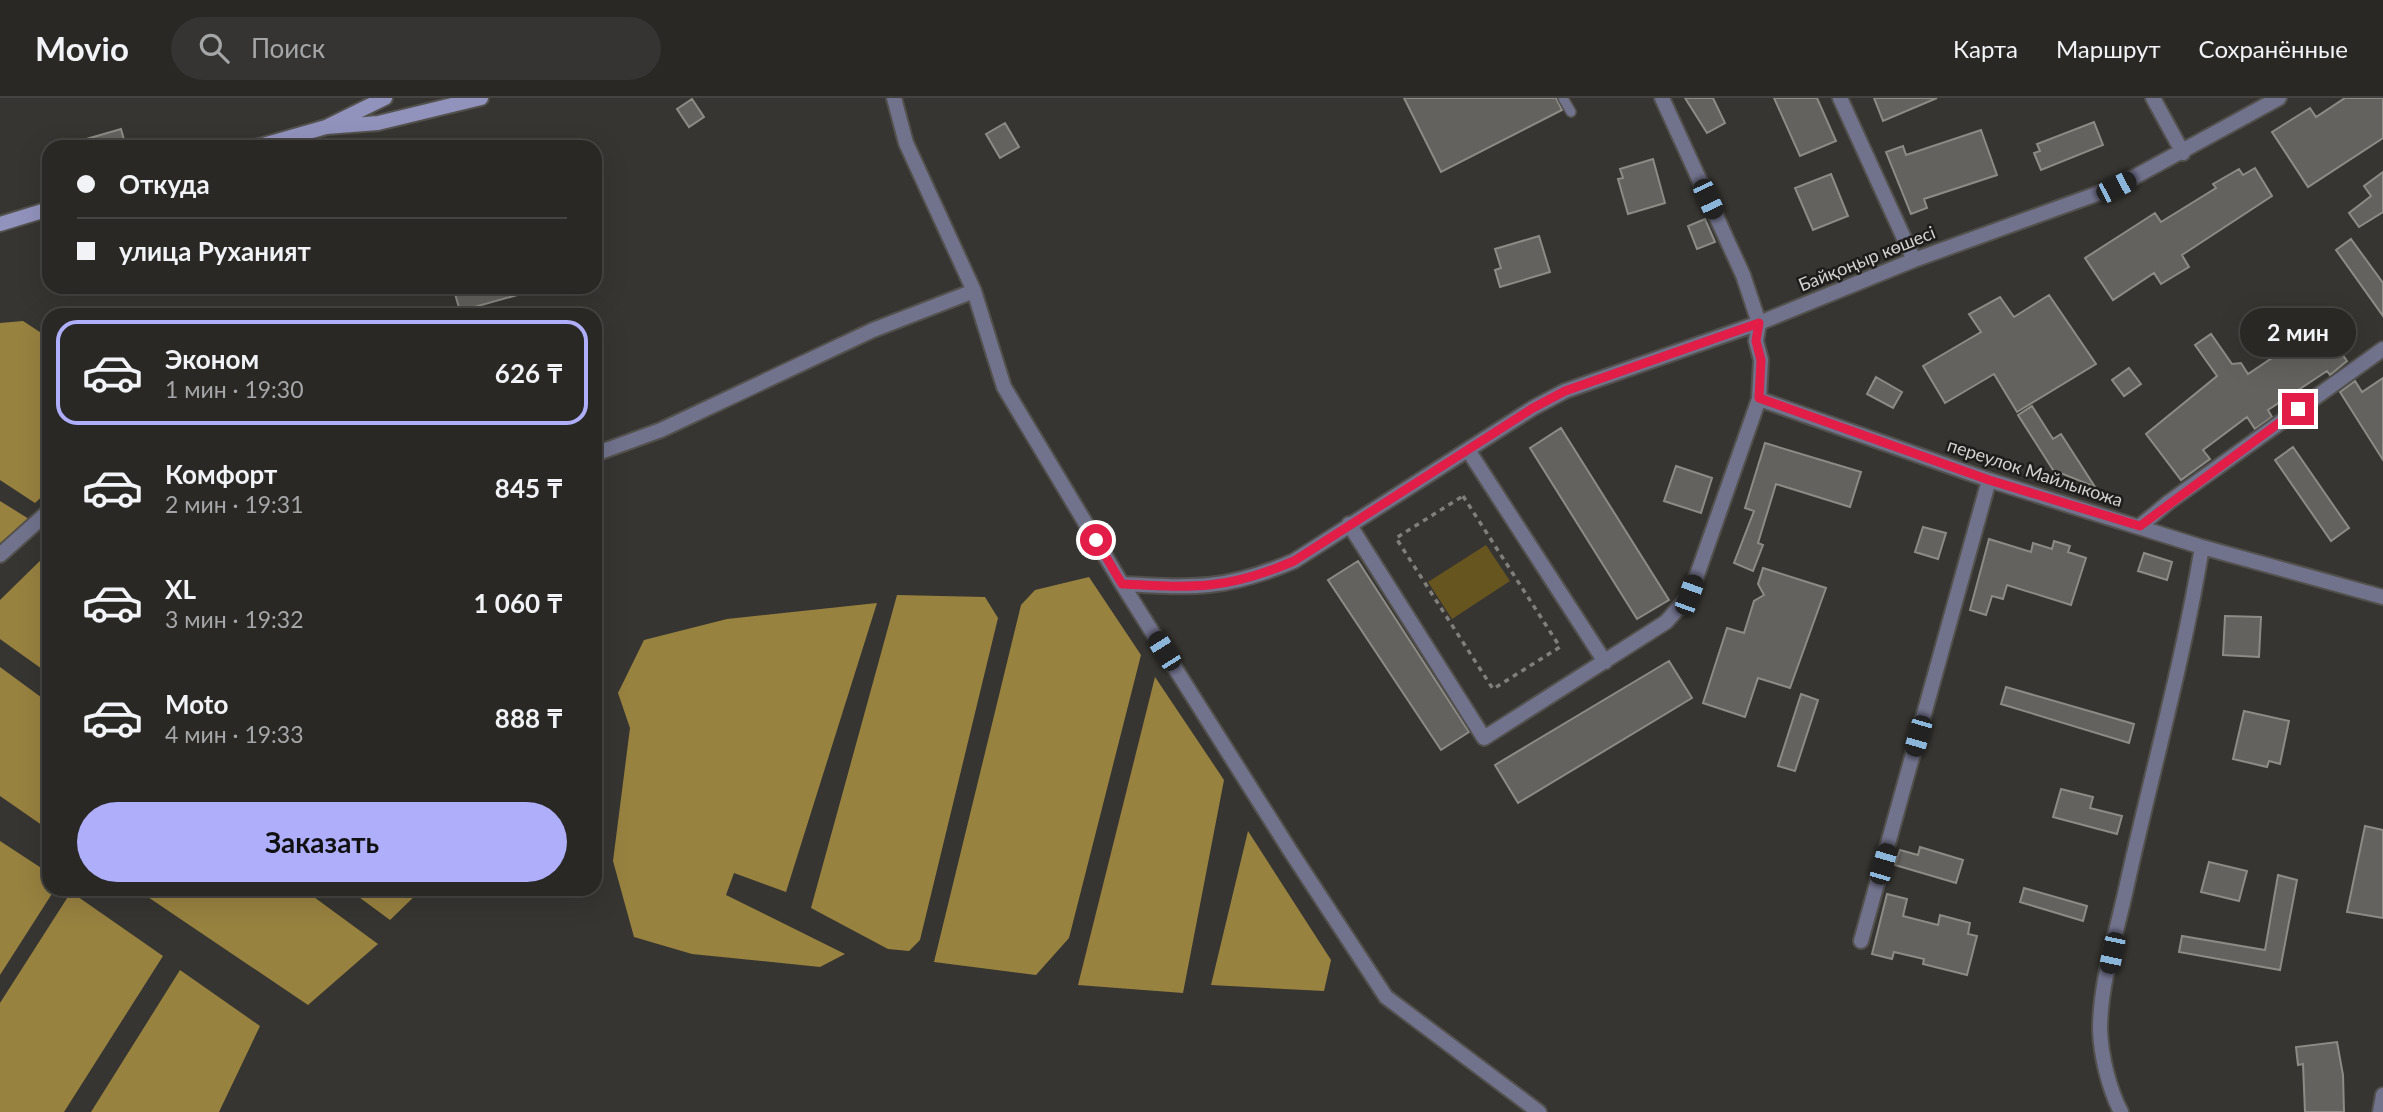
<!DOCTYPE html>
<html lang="ru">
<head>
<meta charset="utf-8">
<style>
	body { margin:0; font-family:Lato,sans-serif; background:#353432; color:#f1f3f6; height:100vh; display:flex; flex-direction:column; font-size:26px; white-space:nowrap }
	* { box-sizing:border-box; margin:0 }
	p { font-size:23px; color:#a5a6a7 }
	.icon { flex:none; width:38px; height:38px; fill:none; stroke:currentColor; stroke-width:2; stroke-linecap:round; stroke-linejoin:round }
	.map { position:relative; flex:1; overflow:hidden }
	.drawer { position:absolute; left:42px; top:210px; width:560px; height:588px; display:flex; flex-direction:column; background:#292825; border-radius:21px; box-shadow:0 7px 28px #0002,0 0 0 2px #454442 }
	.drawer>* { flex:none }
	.top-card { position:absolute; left:42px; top:42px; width:560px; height:154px; border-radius:21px; box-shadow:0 7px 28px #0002,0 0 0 2px #454442; display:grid; align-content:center; height:154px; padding:0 35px; background:#292825 }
	.end { position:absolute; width:32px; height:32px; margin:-16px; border:9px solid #e11d48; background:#fff; box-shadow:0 0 0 4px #fff }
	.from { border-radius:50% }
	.bubble { position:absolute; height:49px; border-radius:24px; background:#292825; box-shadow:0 7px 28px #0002,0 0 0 2px #454442; font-size:23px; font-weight:700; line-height:49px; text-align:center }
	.car { position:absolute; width:21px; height:42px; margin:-21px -10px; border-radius:9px; box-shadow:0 0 5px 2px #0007; background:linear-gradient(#222 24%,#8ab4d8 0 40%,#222 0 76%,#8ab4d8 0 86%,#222 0) }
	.top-card b { display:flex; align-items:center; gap:24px; height:66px; font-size:26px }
	.top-card b+b { border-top:2px solid #454442 }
	.top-card i { width:18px; height:18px; background:#f1f3f6 }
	ul { padding:12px 0 0; list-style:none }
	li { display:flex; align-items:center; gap:21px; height:105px; margin:0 14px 10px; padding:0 21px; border:4px solid transparent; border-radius:21px }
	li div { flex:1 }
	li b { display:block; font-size:26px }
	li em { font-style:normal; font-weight:700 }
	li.on { border-color:#aeaefb }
	li>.icon { width:63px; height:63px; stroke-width:1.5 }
	.action { display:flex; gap:14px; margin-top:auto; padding:14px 35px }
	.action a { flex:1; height:80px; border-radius:42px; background:#aeaefb; color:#111; font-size:28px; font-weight:700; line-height:80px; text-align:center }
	header { display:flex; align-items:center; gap:42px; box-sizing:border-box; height:98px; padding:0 35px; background:#292825; border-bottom:2px solid #454442 }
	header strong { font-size:33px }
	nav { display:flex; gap:38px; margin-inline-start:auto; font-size:24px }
	.search { width:490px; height:63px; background:#353432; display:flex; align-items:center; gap:18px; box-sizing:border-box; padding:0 24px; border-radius:38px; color:#a5a6a7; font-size:26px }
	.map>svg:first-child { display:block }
</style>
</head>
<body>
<header>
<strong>Movio</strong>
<div class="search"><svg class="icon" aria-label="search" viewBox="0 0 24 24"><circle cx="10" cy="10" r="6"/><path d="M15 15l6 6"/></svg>Поиск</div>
<nav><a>Карта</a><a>Маршрут</a><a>Сохранённые</a></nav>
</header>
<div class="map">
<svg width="2383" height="1014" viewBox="0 0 2383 1014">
	<rect width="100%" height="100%" fill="#373531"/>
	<path fill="#675520" d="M1486,447l24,36 -58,38 -24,-37z"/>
	<path fill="#988240" d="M23,223l26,17v152l-14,13 -35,-23v-157z
		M0,403l29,18 -29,24z
		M49,454v122l-49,-35v-39z
		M1089,479l52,78 -72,283 -33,37 -102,-13 87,-357 14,-15z
		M897,497l88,2 13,21 -78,322 -11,11 -21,-2 -77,-41z
		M877,505l-91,289 -52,-19 -8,22 119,59 -25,13 -128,-13 -58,-17 -21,-76 17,-133 -12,-35 26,-53 83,-21z
		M0,569l49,36v127l-49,-34z
		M1155,579l69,103 -41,213 -105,-8z
		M1248,733l83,129 -7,31 -113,-6z
		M0,743l49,32v16h6l-55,86z
		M136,791h167l75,55 -70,61z
		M348,791h74l-32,31z
		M71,794l92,64 -99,156h-64v-109z
		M180,872l80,56 -41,86h-128z"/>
	<path fill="#64625e" stroke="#8d8b86" stroke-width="2" d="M1404,0h152l6,12 -121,62z
		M1685,0h28l12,25 -18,10z
		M1774,0h43l19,43 -36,15z
		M1874,0h63l-54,23z
		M2345,0h38v40l-75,49 -36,-55 38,-24 6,9z
		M692,1l12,18 -15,10 -12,-18z
		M2094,24l9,23 -62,25 -7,-17 6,-2 -3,-7z
		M1005,25l14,24 -19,11 -14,-24z
		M121,31l5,18h-49l-1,-5z
		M1981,32l16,45 -73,24 3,9 -16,6 -25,-62 17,-6 3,9z
		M1653,61l12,44 -37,11 -10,-35 5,-1 -3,-9z
		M2255,70l17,28 -90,59 7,12 -28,17 -7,-11 -41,27 -28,-42 70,-45 6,9 55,-34 -3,-4 26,-15 4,6z
		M2383,74v40l-24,15 -10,-14 22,-17 -7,-10z
		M1831,76l17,42 -35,14 -18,-42z
		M1705,121l10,23 -18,7 -9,-23z
		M1539,138l11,36 -50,15 -5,-17 6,-2 -6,-19z
		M2351,141l32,44v33l-47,-66z
		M453,189h74l1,5 -68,19z
		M2049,197l47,69 -79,48 -23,-38 -49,29 -22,-37 58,-34 -12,-18 31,-17 14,20z
		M2313,215l34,48 -17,14 -3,-4 -59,39 4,7 -17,12 -8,-12 -44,33 7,9 -29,21 -35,-46 71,-58 -22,-31 16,-11 21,30 9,-1 7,11 58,-39 -8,-12z
		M2129,270l12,16 -17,12 -12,-16z
		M1876,279l26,15 -9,16 -26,-14z
		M2383,280v82l-43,-68 15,-11 7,11z
		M2032,308l21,33 8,-5 34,53 -42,-17 -35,-55z
		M1561,330l108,172 -32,19 -107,-171z
		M1765,345l96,29 -11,35 -74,-23 -18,59 5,2 -10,26 -19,-8 20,-52 -9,-3z
		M2293,349l56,81 -18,13 -56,-81z
		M1676,368l36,12 -11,35 -37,-12z
		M1923,429l23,6 -8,26 -23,-7z
		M1989,441l42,13 2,-9 19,6 2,-8 16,5 -2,6 18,6 -15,47 -64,-20 -4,14 -11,-3 -6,19 -16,-5z
		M2144,455l28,9 -5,18 -29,-9z
		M1358,463l111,171 -28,18 -113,-170z
		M1763,470l63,20 -36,100 -32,-10 -13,39 -42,-14 24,-75 17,5 10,-32 10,-6 -6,-11z
		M2225,518l36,1 -2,40 -36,-2z
		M1669,563l23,37 -174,105 -23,-38z
		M2006,589l128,37 -5,19 -128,-39z
		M1801,596l17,6 -23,71 -17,-5z
		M2244,613l45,10 -9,43 -11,-3 -2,6 -34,-8z
		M2061,691l32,8 -3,11 32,8 -5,18 -64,-17z
		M2365,728l18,4v88l-36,-6z
		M1920,749l43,13 -7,23 -61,-18 5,-15 18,5z
		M2209,764l38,9 -8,30 -38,-9z
		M2278,777l19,5 -17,90 -101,-18 3,-16 83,14z
		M2024,790l63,18 -4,15 -63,-19z
		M1887,796l20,5 -4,17 35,9 2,-10 30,8 -2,11 9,2 -10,39 -44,-11 1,-5 -30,-7 -2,7 -20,-5z
		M2337,944l6,33 1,37h-39l-2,-48 -5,1 -2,-18z"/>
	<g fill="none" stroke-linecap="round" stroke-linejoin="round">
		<g stroke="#53514d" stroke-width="12">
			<path id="service" d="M1563,0l8,14"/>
		</g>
		<g stroke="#53514d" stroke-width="18">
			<path id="minor" d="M894,0l12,45 68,148 30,96 118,197 169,268 95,145 153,115
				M1840,0l74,162
				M2153,0l30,55
				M1759,301l230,81 213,67 181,50
				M1468,352l137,212
				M595,356l66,-24 212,-100 101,-39
				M1349,426l135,214 182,-116 24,-27 69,-196 2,-39 -5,-19 3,-18 -16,-48 -81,-177
				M2140,428l29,-24 214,-153
				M0,457l49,-44
				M1122,486c73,4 104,6 172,-23l239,-153 32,-17 194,-68 155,-63 202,-73 163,-89
				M1861,843l128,-461
				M2121,1014c-12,-23 -20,-56 -21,-82 0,-47 16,-95 26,-141 25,-114 57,-226 76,-342
				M2380,1014l3,-17"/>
		</g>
		<g stroke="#53514d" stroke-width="18">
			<path id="secondary" d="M326,29l52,-4 103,-25
				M256,49l70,-20 59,-29
				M0,126l49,-15"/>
		</g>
		<path stroke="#817f7c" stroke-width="3.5" stroke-dasharray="5 5" stroke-linecap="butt" d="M1463,398l97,151 -67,42 -97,-151z"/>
		<use href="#service" stroke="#71728c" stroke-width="9"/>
		<use href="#minor" stroke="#71728c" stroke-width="14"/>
		<use href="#secondary" stroke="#9293bd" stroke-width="14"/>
	</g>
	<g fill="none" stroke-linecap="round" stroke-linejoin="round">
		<path stroke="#e11d48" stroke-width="9" d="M1096,442l26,44c73,4 104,6 172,-23l239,-153 32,-17 194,-68 -3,18 5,19 -2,38 230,82 151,46 158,-117"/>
	</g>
	<g text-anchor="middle" stroke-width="5" stroke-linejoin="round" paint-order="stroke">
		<g font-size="18" fill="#d3d2cf" stroke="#1e1d1b">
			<text transform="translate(1867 161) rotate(-22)" y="6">Байқоңыр көшесі</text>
			<text transform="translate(2035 375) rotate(18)" y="6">переулок Майлыкожа</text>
		</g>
	</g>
</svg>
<i class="end from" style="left:1096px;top:442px"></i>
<i class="end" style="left:2298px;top:311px"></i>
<div class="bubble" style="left:2240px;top:210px;width:116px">2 мин</div>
<i class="car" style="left:2116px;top:89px;rotate:63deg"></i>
<i class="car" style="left:1708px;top:101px;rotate:155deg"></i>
<i class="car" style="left:1689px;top:497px;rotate:20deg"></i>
<i class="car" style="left:1164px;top:553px;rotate:328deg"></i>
<i class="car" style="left:1918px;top:638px;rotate:196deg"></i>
<i class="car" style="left:1883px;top:766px;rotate:16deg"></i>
<i class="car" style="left:2112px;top:855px;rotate:192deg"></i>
<div class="top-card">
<b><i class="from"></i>Откуда</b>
<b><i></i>улица Руханият</b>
</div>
<section class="drawer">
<ul>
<li class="on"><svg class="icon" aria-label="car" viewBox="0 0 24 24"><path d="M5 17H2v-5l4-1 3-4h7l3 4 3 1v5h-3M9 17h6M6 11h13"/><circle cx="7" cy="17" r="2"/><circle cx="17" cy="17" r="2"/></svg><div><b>Эконом</b><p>1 мин · 19:30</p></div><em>626 ₸</em></li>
<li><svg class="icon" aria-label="car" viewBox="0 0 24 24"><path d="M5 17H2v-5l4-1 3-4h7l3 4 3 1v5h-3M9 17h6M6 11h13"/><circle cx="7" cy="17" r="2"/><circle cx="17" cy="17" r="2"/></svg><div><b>Комфорт</b><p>2 мин · 19:31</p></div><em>845 ₸</em></li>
<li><svg class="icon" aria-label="car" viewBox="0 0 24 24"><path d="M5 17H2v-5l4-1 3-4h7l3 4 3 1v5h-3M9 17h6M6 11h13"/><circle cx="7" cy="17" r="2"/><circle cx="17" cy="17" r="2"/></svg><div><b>XL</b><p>3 мин · 19:32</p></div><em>1 060 ₸</em></li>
<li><svg class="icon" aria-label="car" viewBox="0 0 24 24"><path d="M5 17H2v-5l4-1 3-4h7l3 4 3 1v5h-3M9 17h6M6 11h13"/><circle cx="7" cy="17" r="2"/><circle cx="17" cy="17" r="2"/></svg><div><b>Moto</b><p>4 мин · 19:33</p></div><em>888 ₸</em></li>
</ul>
<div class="action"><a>Заказать</a></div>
</section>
</div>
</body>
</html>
